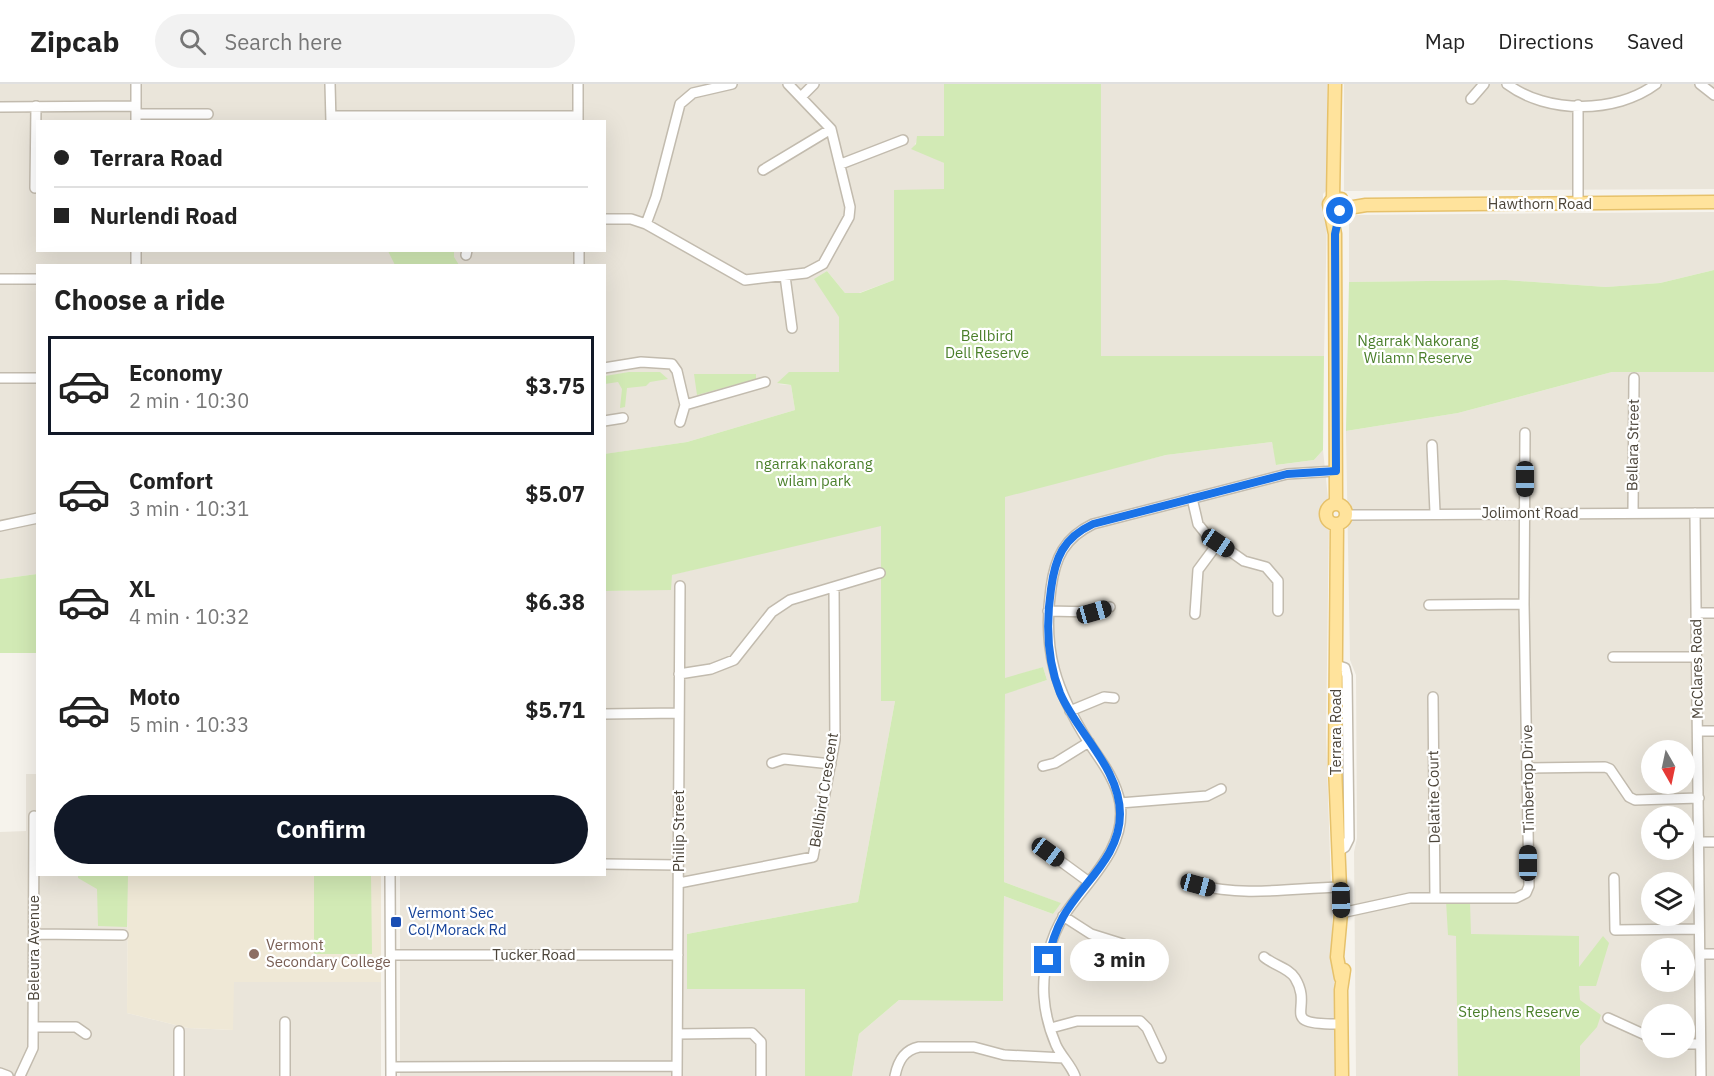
<!DOCTYPE html>
<html lang="en">
<head>
<meta charset="utf-8">
<style>
	body { margin:0; font-family:"IBM Plex Sans",sans-serif; background:#f2f2f2; color:#222; height:100vh; display:flex; flex-direction:column; font-size:22px; white-space:nowrap }
	* { box-sizing:border-box; margin:0 }
	p { font-size:20px; color:#767676 }
	.icon { flex:none; width:33px; height:33px; fill:none; stroke:currentColor; stroke-width:2; stroke-linecap:round; stroke-linejoin:round }
	.map { position:relative; flex:1; overflow:hidden }
	.sheet { position:absolute; left:36px; top:180px; width:570px; height:612px; display:flex; flex-direction:column; background:#fff; border-radius:0px; box-shadow:0 6px 24px #0002 }
	.sheet>* { flex:none }
	.guide { position:absolute; left:36px; top:36px; width:570px; height:132px; border-radius:0px; box-shadow:0 6px 24px #0002; display:grid; align-content:center; height:132px; padding:0 18px; background:#fff }
	.needle { width:39px; rotate:171deg }
	.buttons { position:absolute; left:1641px; top:656px; display:grid; gap:12px }
	.buttons a { display:grid; place-items:center; width:54px; height:54px; border-radius:50%; background:#fff; box-shadow:0 6px 24px #0002; font-size:30px }
	.end { position:absolute; width:27px; height:27px; margin:-14px; border:8px solid #1a73e8; background:#fff; box-shadow:0 0 0 3px #fff }
	.from { border-radius:50% }
	.bubble { position:absolute; height:42px; border-radius:21px; background:#fff; box-shadow:0 6px 24px #0002; font-size:20px; font-weight:800; line-height:42px; text-align:center }
	.car { position:absolute; width:18px; height:36px; margin:-18px -9px; border-radius:8px; box-shadow:0 0 4px 2px #0007; background:linear-gradient(#222 24%,#8ab4d8 0 40%,#222 0 76%,#8ab4d8 0 86%,#222 0) }
	.guide b { display:flex; align-items:center; gap:21px; height:57px; font-size:22px }
	.guide b+b { border-top:2px solid #e0e0e0 }
	.guide i { width:15px; height:15px; background:#222 }
	ul { padding:0; list-style:none }
	li { display:flex; align-items:center; gap:18px; height:99px; margin:0 12px 9px; padding:0 6px; border:3px solid transparent; border-radius:0px }
	li div { flex:1 }
	li b { display:block; font-size:22px }
	li em { font-style:normal; font-weight:800 }
	li.current { border-color:#111827 }
	li>.icon { width:54px; height:54px; stroke-width:1.5 }
	h2 { padding:0 18px; font-size:27px; line-height:72px }
	.action { display:flex; gap:12px; margin-top:auto; padding:12px 18px }
	.action a { flex:1; height:69px; border-radius:36px; background:#111827; color:#fff; font-size:24px; font-weight:800; line-height:69px; text-align:center }
	header { display:flex; align-items:center; gap:36px; box-sizing:border-box; height:84px; padding:0 30px; background:#fff; border-bottom:2px solid #e0e0e0 }
	header strong { font-size:28px }
	nav { display:flex; gap:33px; margin-inline-start:auto; font-size:21px }
	.search { width:420px; height:54px; background:#f2f2f2; display:flex; align-items:center; gap:15px; box-sizing:border-box; padding:0 21px; border-radius:33px; color:#767676; font-size:22px }
	.map>svg:first-child { display:block }
</style>
</head>
<body>
<header>
<strong>Zipcab</strong>
<div class="search"><svg class="icon" aria-label="search" viewBox="0 0 24 24"><circle cx="10" cy="10" r="6"/><path d="M15 15l6 6"/></svg>Search here</div>
<nav><a>Map</a><a>Directions</a><a>Saved</a></nav>
</header>
<div class="map">
<svg width="1714" height="992" viewBox="0 0 1714 992">
	<rect width="100%" height="100%" fill="#f6f3ec"/>
	<path fill="#eae5da" fill-rule="evenodd" d="M0,0h944v52l-27,4 -3,7 30,16v27h-49l-1,90 -35,13h-14l-18,-22 -12,8 25,38v55l-62,12 13,1 4,25 -108,32 -82,12 -1,-188h-566l-1,308 -37,5zM38,38h566v128h-566z
		M1101,0h226v106l-4,4v14l4,7 -3,141h-223z
		M1344,0h370v105l-370,2z
		M1714,128v58l-54,13 -54,4 -100,-7 -157,2v-62l7,-5z
		M1612,288h102v704h-358l-2,-224 3,-14 -1,-163 -6,-15 -4,-229 112,-18zM1652,666h32v33h-32zM1652,732h32v33h-32zM1652,798h32v33h-32zM1652,864h32v33h-32zM1652,930h32v33h-32z
		M1272,358l5,23 37,-5 9,-10 5,48 -5,7 1,14 5,7 -3,206 11,344h-485l7,-42 40,-34h104l1,-104 49,18 7,-11 -56,-21 1,-189 42,-13 -4,-13 -38,12v-184l161,-40z
		M881,440v177h14l-37,201 -171,32v55h118v87h-405v-201l204,-1 1,-283 66,-2v-14z
		M26,690h11l1,100 90,1 -1,138 61,15 45,2v-48h148v94h-381v-244l26,-1z"/>
	<path fill="#efe8d6" d="M128,791h253v107h-147l-1,48 -45,-2 -61,-15z"/>
	<path fill="#d2eab5" d="M944,0h157v272h223l-1,94 -9,10 -38,5 -4,-23 -106,13 -161,42v181l38,-11 4,13 -42,14 -1,188 57,21 -8,11 -49,-18 -1,105 -104,-1 -40,34 -7,42h-47v-87h-118v-55l171,-32 37,-201h-14v-175l-209,49 -1,15 -66,1 -1,-137 83,-12 108,-32 -4,-25 -14,-2 12,-11h50v-55l-25,-38 13,-8 18,22h15l34,-13v-90l50,-1v-26l-33,-14 5,-5 1,-8h27z
		M388,167h66v6l5,8h-64z
		M1714,186v102h-102l-154,41 -112,18 3,-149 157,-2 100,7 54,-4z
		M629,288h31l8,7 -18,3 -4,4 -19,2 -2,19 -5,1 2,-19 -4,-7 -13,2v-8z
		M694,290h62v5l-59,16z
		M37,490v79h-37v-74z
		M78,791h50l-1,52 -29,-1 -1,-37 -19,-11z
		M314,791h57l1,79h-58z
		M1446,817l24,1 1,32 108,2v31l24,-31 6,7 -13,43h-17l1,14 21,15 -4,12 -17,19v30h-122l-2,-140 -8,-1z"/>
	<g fill="none" stroke-linecap="round" stroke-linejoin="round">
		<g stroke="#c2bbae" stroke-width="12">
			<path id="minor" d="M136,0v38
				M330,0l1,38
				M578,0v37
				M1507,0c40,30 109,30 149,0
				M1700,0l14,11
				M801,13l13,-13
				M1471,15l13,-15
				M1578,21v99
				M0,23l136,-1
				M136,30h72
				M331,32h247
				M841,80l62,-24
				M763,86l68,-41
				M35,104l1,-82
				M604,135h27l15,5 99,56 61,-7 17,-9 26,-47 1,-10 -19,-78 -43,-45
				M646,140l10,-27 24,-93 13,-11 39,-9
				M579,166v16
				M466,171l1,-5
				M136,182v-16
				M785,192l7,52
				M0,195h36
				M604,284l37,-6 31,2 5,7 8,34 80,-23
				M0,294h38
				M604,337l19,-3
				M680,338l5,-17
				M1432,361l3,67
				M1192,414l6,26 8,10 38,27 22,6 12,14v30
				M1633,429l1,-135
				M1695,429l6,563
				M1346,431l368,-2
				M0,442l38,-8
				M1429,521l95,-1
				M1048,527l46,1 16,-5
				M1697,529h17
				M1195,530l3,-44 20,-27
				M1613,573h83
				M1336,581l9,3 2,8 2,163 -4,8 -6,4
				M679,590l32,-5 23,-9 38,-48 18,-12 90,-27
				M1433,613l2,200
				M1070,627l34,-14 10,1
				M604,630l75,-1
				M1698,647h16
				M772,679l12,-4 47,5
				M1043,682l12,-3 34,-21
				M1528,684l77,-1 5,2 19,28 6,3 64,-2
				M1120,719l87,-7 14,-7
				M1699,758h15
				M1048,768l41,30
				M604,780l74,1
				M390,790l1,202
				M1614,794l1,52 84,-1
				M679,799l134,-26 22,-117 -1,-153
				M1198,801c46,12 95,3 142,2
				M1341,829l69,-15h106l10,-5 3,-7 -5,-282 1,-171
				M1063,832l28,18 32,10
				M35,850l88,1
				M1700,870h14
				M391,871h287
				M1264,873c9,8 25,11 31,21 20,32 -20,47 46,46
				M1608,934l44,20
				M285,938v54
				M34,943h42l10,7
				M1051,944l26,-7h63l7,7 14,30
				M179,947v45
				M678,950l74,-1 9,9v34
				M1684,960h16
				M391,983l286,-1
				M0,989l8,3
				M20,992l13,-28 1,-232
				M677,992l3,-490
				M895,992c3,-15 9,-26 24,-29h55l30,8 60,3
				M1075,992c-4,-11 -14,-20 -19,-31 -6,-14 -11,-33 -12,-48 -2,-27 6,-60 21,-83 22,-33 62,-66 55,-111 -4,-23 -18,-41 -31,-60 -33,-52 -47,-93 -38,-155 4,-30 13,-50 42,-64l194,-50 49,-3"/>
		</g>
		<g stroke="#e6c16a" stroke-width="15">
			<path id="major" d="M1333,114l2,-114
				M1342,125l24,-4 348,-3
				M1332,126l6,2 4,-3 -1,-10 -8,-1 -4,6 6,30 1,270
				M1326 430a10 10 0 1 1 20 0a10 10 0 1 1-20 0Z
				M1337,440l-2,243 6,146 -4,44 4,21
				M1342,992l-1,-86 3,-20"/>
		</g>
		<use href="#minor" stroke="#fff" stroke-width="9"/>
		<use href="#major" stroke="#ffe39c" stroke-width="12"/>
	</g>
	<g fill="none" stroke-linecap="round" stroke-linejoin="round">
		<path stroke="#1a73e8" stroke-width="8" d="M1048,876c3,-15 8,-30 15,-43 19,-34 57,-60 57,-103 0,-46 -43,-81 -60,-121 -13,-33 -14,-70 -9,-104 4,-31 12,-51 42,-65l194,-50 49,-3 -1,-237 5,-23"/>
	</g>
	<rect fill="#1a4fb4" stroke="#fff" stroke-width="2" x="390" y="832" width="12" height="12" rx="3"/>
	<circle fill="#8d6e63" stroke="#fff" stroke-width="2" cx="254" cy="870" r="6"/>
	<g text-anchor="middle" stroke-width="4.5" stroke-linejoin="round" paint-order="stroke">
		<g font-size="15" fill="#4b4439" stroke="#fff">
			<text x="1540" y="125">Hawthorn Road</text>
			<text transform="translate(1633 361) rotate(-89)" y="5">Bellara Street</text>
			<text x="1530" y="434">Jolimont Road</text>
			<text transform="translate(1697 585) rotate(-91)" y="5">McClares Road</text>
			<text transform="translate(1336 648) rotate(-90)" y="5">Terrara Road</text>
			<text transform="translate(1528 695) rotate(-91)" y="5">Timbertop Drive</text>
			<text transform="translate(824 706) rotate(-81)" y="5">Bellbird Crescent</text>
			<text transform="translate(1434 713) rotate(-91)" y="5">Delatite Court</text>
			<text transform="translate(679 747) rotate(-90)" y="5">Philip Street</text>
			<text transform="translate(34 864) rotate(-90)" y="5">Beleura Avenue</text>
			<text x="534" y="876">Tucker Road</text>
		</g>
		<g font-size="15" fill="#4a7f2a" stroke="#fff">
			<text x="987" y="257">Bellbird<tspan x="987" dy="17">Dell Reserve</tspan></text>
			<text x="1418" y="262">Ngarrak Nakorang<tspan x="1418" dy="17">Wilamn Reserve</tspan></text>
			<text x="814" y="385">ngarrak nakorang<tspan x="814" dy="17">wilam park</tspan></text>
			<text x="1519" y="933">Stephens Reserve</text>
		</g>
		<g font-size="15" fill="#164399" stroke="#fff" text-anchor="start">
			<text x="408" y="834">Vermont Sec<tspan x="408" dy="17">Col/Morack Rd</tspan></text>
		</g>
		<g font-size="15" fill="#785e54" stroke="#fff" text-anchor="start">
			<text x="266" y="866">Vermont<tspan x="266" dy="17">Secondary College</tspan></text>
		</g>
	</g>
</svg>
<div class="buttons">
<a><svg class="needle" viewBox="-14 -14 28 28"><path d="M0-13l5 13h-10z" fill="#e53935"/><path d="M0 13l5-13h-10z" fill="#767676"/></svg></a>
<a><svg class="icon" aria-label="locate" viewBox="0 0 24 24"><circle cx="12" cy="12" r="6"/><path d="M12 2v4M12 18v4M2 12h4M18 12h4"/></svg></a>
<a><svg class="icon" aria-label="layers" viewBox="0 0 24 24"><path d="M12 4l9 5-9 5-9-5zM3 14l9 5 9-5"/></svg></a>
<a>+</a>
<a>−</a>
</div>
<i class="end from" style="left:1340px;top:127px"></i>
<i class="end" style="left:1048px;top:876px"></i>
<div class="bubble" style="left:1070px;top:855px;width:99px">3 min</div>
<i class="car" style="left:1525px;top:395px;rotate:180deg"></i>
<i class="car" style="left:1218px;top:459px;rotate:124deg"></i>
<i class="car" style="left:1094px;top:528px;rotate:74deg"></i>
<i class="car" style="left:1048px;top:768px;rotate:126deg"></i>
<i class="car" style="left:1528px;top:779px;rotate:0deg"></i>
<i class="car" style="left:1198px;top:801px;rotate:105deg"></i>
<i class="car" style="left:1341px;top:816px;rotate:179deg"></i>
<div class="guide">
<b><i class="from"></i>Terrara Road</b>
<b><i></i>Nurlendi Road</b>
</div>
<section class="sheet">
<h2>Choose a ride</h2>
<ul>
<li class="current"><svg class="icon" aria-label="car" viewBox="0 0 24 24"><path d="M5 17H2v-5l4-1 3-4h7l3 4 3 1v5h-3M9 17h6M6 11h13"/><circle cx="7" cy="17" r="2"/><circle cx="17" cy="17" r="2"/></svg><div><b>Economy</b><p>2 min · 10:30</p></div><em>$3.75</em></li>
<li><svg class="icon" aria-label="car" viewBox="0 0 24 24"><path d="M5 17H2v-5l4-1 3-4h7l3 4 3 1v5h-3M9 17h6M6 11h13"/><circle cx="7" cy="17" r="2"/><circle cx="17" cy="17" r="2"/></svg><div><b>Comfort</b><p>3 min · 10:31</p></div><em>$5.07</em></li>
<li><svg class="icon" aria-label="car" viewBox="0 0 24 24"><path d="M5 17H2v-5l4-1 3-4h7l3 4 3 1v5h-3M9 17h6M6 11h13"/><circle cx="7" cy="17" r="2"/><circle cx="17" cy="17" r="2"/></svg><div><b>XL</b><p>4 min · 10:32</p></div><em>$6.38</em></li>
<li><svg class="icon" aria-label="car" viewBox="0 0 24 24"><path d="M5 17H2v-5l4-1 3-4h7l3 4 3 1v5h-3M9 17h6M6 11h13"/><circle cx="7" cy="17" r="2"/><circle cx="17" cy="17" r="2"/></svg><div><b>Moto</b><p>5 min · 10:33</p></div><em>$5.71</em></li>
</ul>
<div class="action"><a>Confirm</a></div>
</section>
</div>
</body>
</html>
